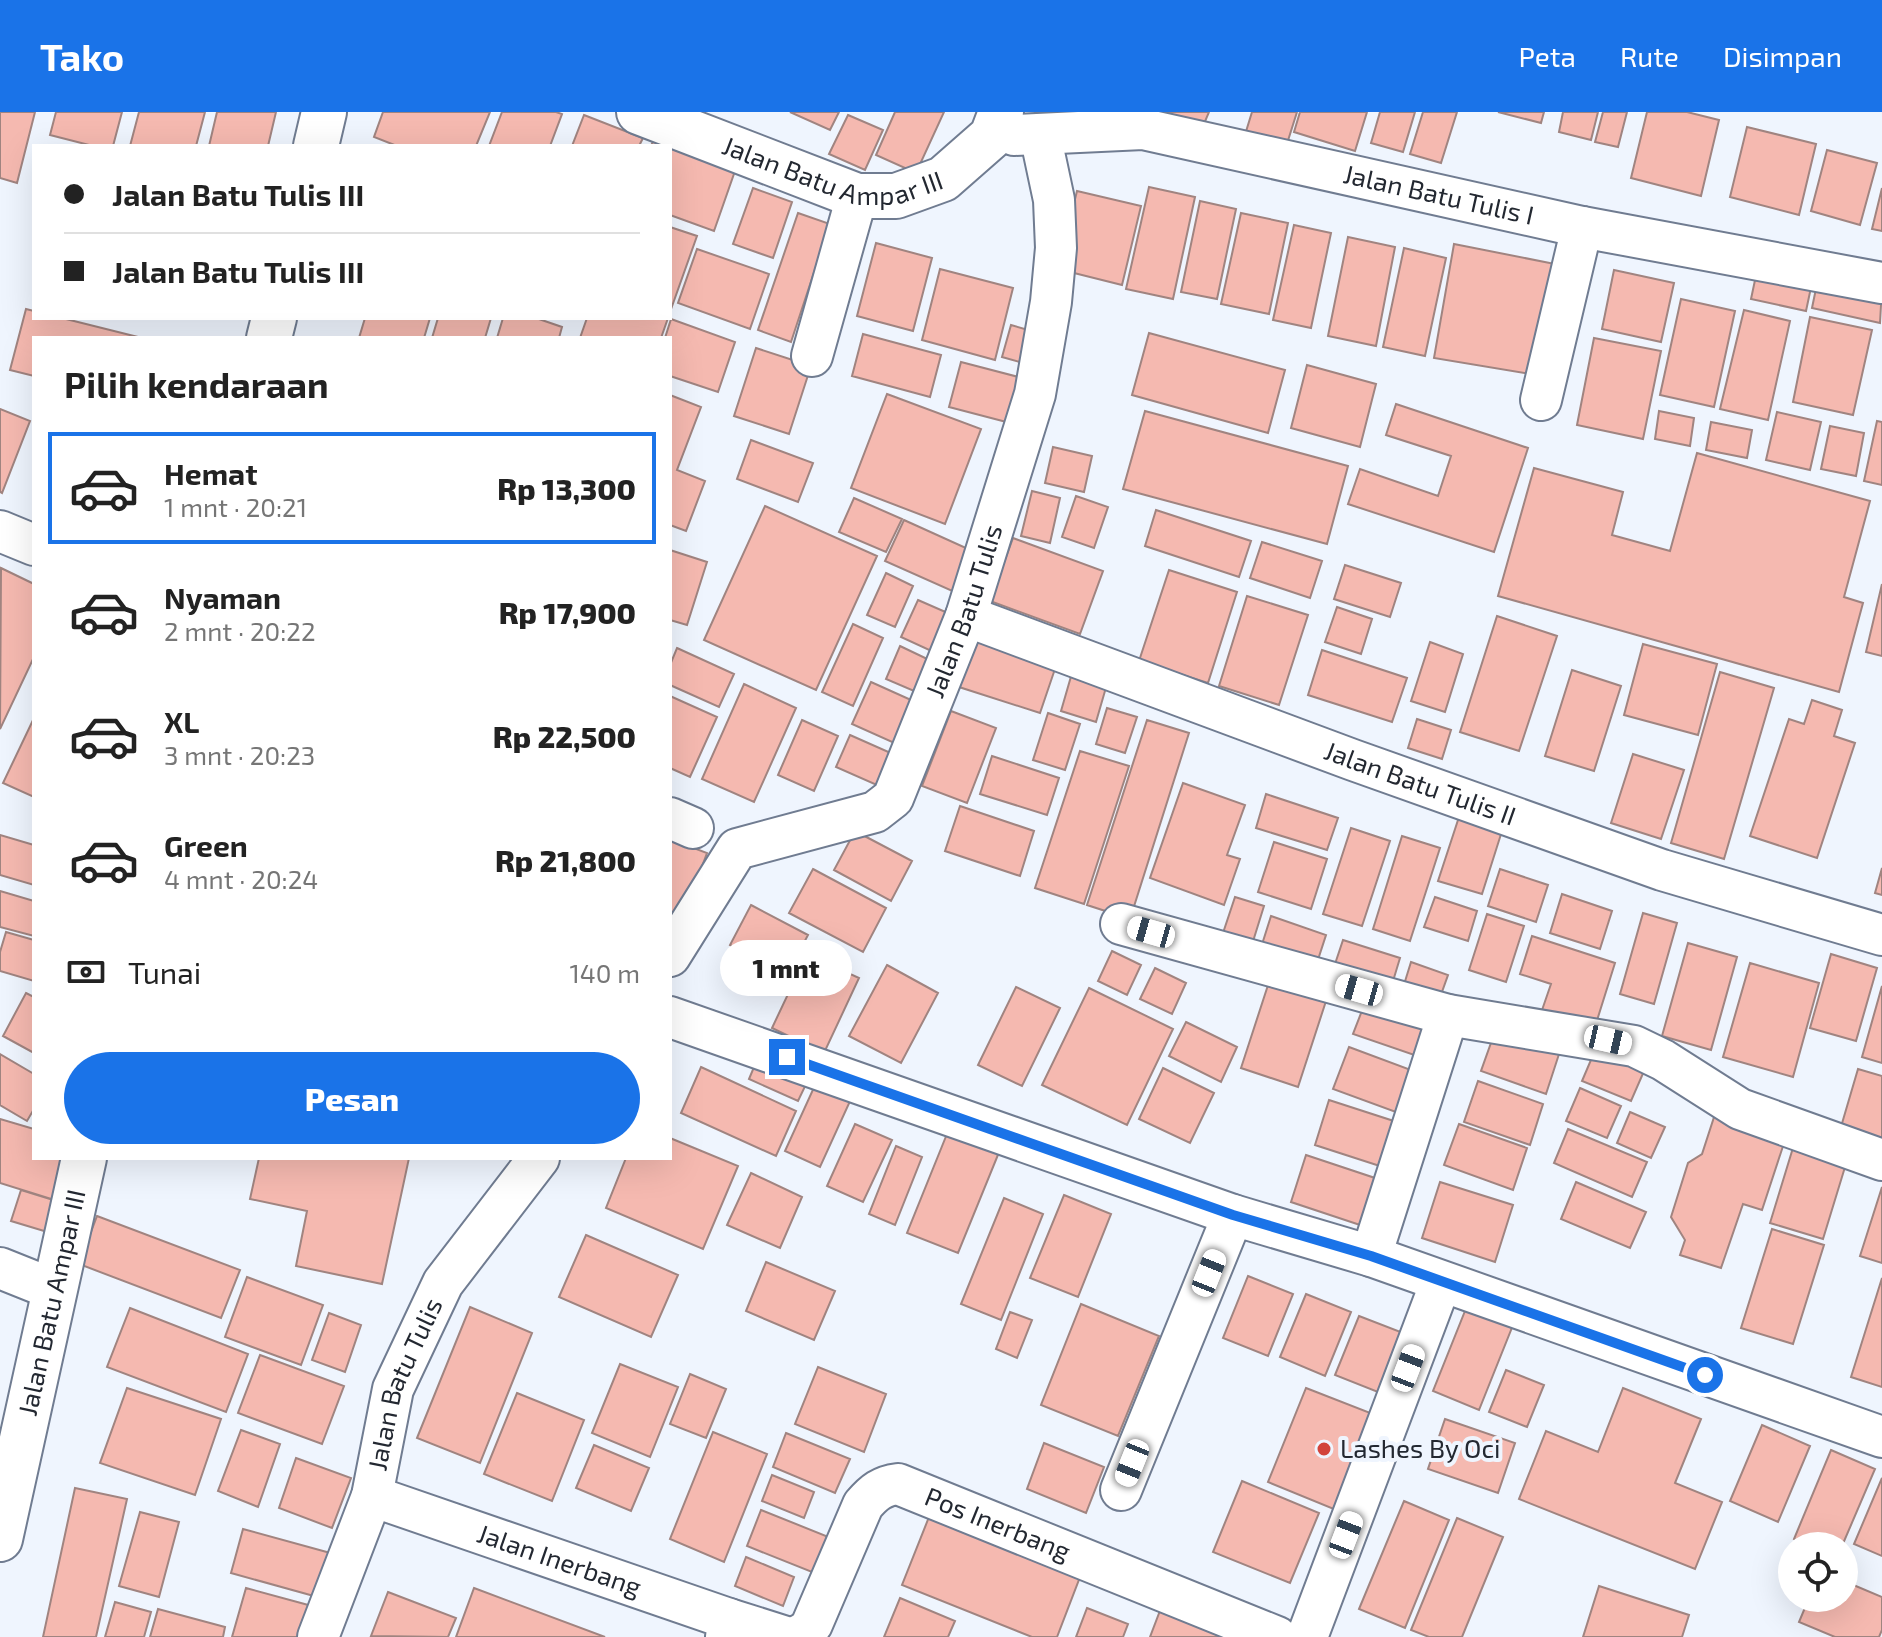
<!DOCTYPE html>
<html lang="id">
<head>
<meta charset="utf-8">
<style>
	body { margin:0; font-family:"Exo 2",sans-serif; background:#f6f6f6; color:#222; height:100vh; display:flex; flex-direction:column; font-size:30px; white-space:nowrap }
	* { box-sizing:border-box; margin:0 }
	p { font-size:26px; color:#767676 }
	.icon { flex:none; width:44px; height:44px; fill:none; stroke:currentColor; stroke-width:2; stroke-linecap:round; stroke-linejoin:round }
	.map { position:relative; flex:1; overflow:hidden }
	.side { position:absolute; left:32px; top:224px; width:640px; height:824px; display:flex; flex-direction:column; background:#fff; border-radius:0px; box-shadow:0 8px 32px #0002 }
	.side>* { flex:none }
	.guide { position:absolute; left:32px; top:32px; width:640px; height:176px; border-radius:0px; box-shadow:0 8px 32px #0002; display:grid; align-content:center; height:176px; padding:0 32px; background:#fff }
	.tools { position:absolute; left:1778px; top:1420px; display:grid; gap:16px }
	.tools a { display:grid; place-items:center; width:80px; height:80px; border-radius:50%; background:#fff; box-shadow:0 8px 32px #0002; font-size:40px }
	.end { position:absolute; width:36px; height:36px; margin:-18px; border:10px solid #1a73e8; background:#fff; box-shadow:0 0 0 4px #fff }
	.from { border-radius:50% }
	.bubble { position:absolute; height:56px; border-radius:28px; background:#fff; box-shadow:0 8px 32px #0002; font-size:26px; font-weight:800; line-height:56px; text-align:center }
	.car { position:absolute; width:24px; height:48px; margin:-24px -12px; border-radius:10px; box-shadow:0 0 6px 2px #0007; background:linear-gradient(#fff 24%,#345 0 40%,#fff 0 76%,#345 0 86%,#fff 0) }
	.guide b { display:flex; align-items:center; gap:28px; height:76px; font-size:30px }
	.guide b+b { border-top:2px solid #e0e0e0 }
	.guide i { width:20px; height:20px; background:#222 }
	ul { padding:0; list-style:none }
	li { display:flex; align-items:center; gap:24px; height:112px; margin:0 16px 12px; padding:0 16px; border:4px solid transparent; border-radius:0px }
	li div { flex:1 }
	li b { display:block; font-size:30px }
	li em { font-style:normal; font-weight:800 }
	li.on { border-color:#1a73e8 }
	li>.icon { width:72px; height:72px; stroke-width:1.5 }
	h2 { padding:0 32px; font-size:36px; line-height:96px }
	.pay { display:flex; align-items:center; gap:20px; height:88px; padding:0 32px; font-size:30px }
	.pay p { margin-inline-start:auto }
	.cta { display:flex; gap:16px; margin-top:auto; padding:16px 32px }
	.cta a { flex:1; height:92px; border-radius:48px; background:#1a73e8; color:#fff; font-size:32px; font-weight:800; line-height:92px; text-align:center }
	header { display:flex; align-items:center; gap:48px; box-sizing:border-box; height:112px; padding:0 40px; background:#1a73e8; color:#fff }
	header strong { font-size:38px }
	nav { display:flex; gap:44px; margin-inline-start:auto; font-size:28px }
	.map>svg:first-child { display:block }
</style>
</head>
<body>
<header>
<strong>Tako</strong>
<nav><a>Peta</a><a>Rute</a><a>Disimpan</a></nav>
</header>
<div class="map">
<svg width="1882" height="1525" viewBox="0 0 1882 1525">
	<rect width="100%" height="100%" fill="#eff5fe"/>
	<path fill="#f5b9b0" stroke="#a08480" stroke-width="2" d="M0,0h35l-18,71 -17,-5z
		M56,0h66l-9,34h-20l-43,-11z
		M139,0h66l-9,34h-66z
		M217,0h59l-8,34h-59z
		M383,0h107l-14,34h-79l-23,-9z
		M502,0h54l6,2 -12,32h-61z
		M790,0h49l-9,18z
		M895,0h49l-28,61 -40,-18z
		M1163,0h46l-8,19 -39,-17z
		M1252,0h45l-12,38 -41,-12z
		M1300,0h67l-12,39 -61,-19z
		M1380,0h35l-12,40 -32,-9z
		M1423,0h34l-16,51 -31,-9z
		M1498,0h46l-3,11z
		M1563,0h35l-7,28 -32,-8z
		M1603,0h24l-9,35 -23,-5z
		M1647,0h40l32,8 -18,76 -70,-18z
		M584,3l59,23 -4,8h-67z
		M848,3l35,15 -18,40 -36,-16z
		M1747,15l69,17 -17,71 -69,-18z
		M654,27l82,29 -22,63 -44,-16v-69h-19z
		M1827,38l50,13 -17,62 -49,-14z
		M1149,75l46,10 -22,102 -47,-10z
		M753,76l39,14 -19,56 -40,-14z
		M1882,76v43l-10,-2z
		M1077,79l64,15 -19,79 -64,-16z
		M1200,89l36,8 -19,90 -36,-7z
		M798,101l32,11 -39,118 -33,-12z
		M1241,101l47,10 -19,91 -48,-10z
		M1294,113l37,8 -20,95 -38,-8z
		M670,115l27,9 -27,76z
		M1348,125l47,10 -19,99 -48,-10z
		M876,131l56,15 -19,73 -56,-15z
		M1454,132l101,20 -19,111 -102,-17z
		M1404,136l42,10 -21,98 -42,-9z
		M697,137l72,25 -19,55 -72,-26z
		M1758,154l55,12 -7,33 -55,-12z
		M940,157l73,19 -18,72 -73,-20z
		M1614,158l60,13 -13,59 -59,-13z
		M1819,162l63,13 -2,36 -68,-15z
		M1681,187l54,12 -21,96 -54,-12z
		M26,197l8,2v7h28l76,19 -104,1v38l-24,-6z
		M1744,198l46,11 -22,99 -48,-11z
		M1810,205l62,13 -19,85 -60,-13z
		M365,206h65l-6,20h-65z
		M438,206h53l-6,20h-53z
		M503,206h33l26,9 -3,11h-62z
		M587,206h81l-7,20h-81z
		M671,207l64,23 -17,50 -48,-16v-38h-5z
		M1011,213l24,7 -8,32 -25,-7z
		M1149,221l136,37 -17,63 -136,-38z
		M863,222l78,21 -11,42 -78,-21z
		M1594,226l67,13 -18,88 -66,-14z
		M756,236l55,18 -22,68 -55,-18z
		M961,250l65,17 -12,45 -65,-17z
		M1307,253l69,19 -16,63 -69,-19z
		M887,282l94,35 -36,95 -94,-36z
		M670,283l31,12 -24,63 28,11 -19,50 -16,-6z
		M1396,292l132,44 -34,104 -146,-48 12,-35 78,27 13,-40 -65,-21z
		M0,297l30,12 -28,72 -2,-1z
		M1145,299l203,55 -21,78 -204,-55z
		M1659,299l35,7 -4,28 -35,-7z
		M1777,300l44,10 -11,48 -44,-10z
		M1877,309l5,1v63l-18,-4z
		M1711,310l41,8 -5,28 -41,-8z
		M1830,314l34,7 -8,43 -35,-7z
		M751,328l62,23 -15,39 -61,-23z
		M1053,335l39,9 -8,36 -39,-9z
		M1697,341l173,48 -26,96 19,6 -24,89 -341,-96 36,-128 89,24 -11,43 58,16z
		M1032,379l28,7 -10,45 -29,-7z
		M1076,384l32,11 -14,41 -32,-11z
		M854,386l48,21 -16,33 -47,-20z
		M765,394l112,50 -61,134 -112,-50z
		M1156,398l95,31 -12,36 -94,-31z
		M904,408l73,33 -18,41 -74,-33z
		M1013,426l90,33 -23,63 -90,-33z
		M1262,430l60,19 -12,37 -60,-20z
		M670,438l37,12 -20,63 -17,-5z
		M1345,453l56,18 -11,34 -56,-18z
		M1,456l33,16v73l-34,72z
		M1169,458l68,22 -29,91 -69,-22z
		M886,461l27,13 -18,41 -28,-12z
		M1882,472v72l-16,-4z
		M1247,484l61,19 -29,90 -60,-19z
		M918,488l39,17 -17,38 -39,-18z
		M1337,495l35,12 -11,35 -36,-12z
		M1497,504l60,20 -38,115 -59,-19z
		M853,512l30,14 -30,68 -31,-14z
		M976,524l81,27 -17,50 -81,-26z
		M1430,530l33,12 -18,58 -34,-11z
		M1643,532l74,20 -19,71 -74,-20z
		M900,534l42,20 -14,31 -42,-18z
		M677,536l57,26 -15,33 -49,-22v-20z
		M1322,538l85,28 -15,44 -84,-27z
		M1572,558l49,16 -27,85 -49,-15z
		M1720,560l54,16 -50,171 -53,-16z
		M1072,561l35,11 -11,38 -35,-11z
		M871,570l49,22 -19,42 -49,-22z
		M744,572l52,24 -42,94 -52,-23z
		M670,584l47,21 -27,60 -20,-9z
		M1812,588l30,10 -8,26 21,7 -38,115 -67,-22 39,-117 15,5z
		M1107,596l30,9 -12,36 -29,-9z
		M951,599l45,17 -29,75 -45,-17z
		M1048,601l32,11 -15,46 -32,-10z
		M34,606v79l-31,-14z
		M1417,607l34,11 -9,29 -34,-11z
		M802,608l36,16 -24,55 -36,-16z
		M1147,608l42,13 -59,186 -43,-14z
		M850,623l43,19 -14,32 -43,-19z
		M1080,639l49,15 -45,138 -49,-16z
		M1633,642l51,16 -23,69 -50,-16z
		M992,644l67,22 -12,37 -67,-21z
		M1183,671l62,22 -18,50 13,4 -16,46 -74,-27z
		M1266,682l72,24 -11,32 -71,-22z
		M960,694l74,25 -14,45 -75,-25z
		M1459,705l43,14 -20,63 -44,-13z
		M1351,716l39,13 -28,85 -39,-12z
		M855,719l57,30 -21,40 -57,-31z
		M0,723l34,10v40l-34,-10z
		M1402,724l38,12 -30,93 -37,-12z
		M670,727l37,14 -25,67 -12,-4z
		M1274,730l53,17 -16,50 -53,-17z
		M1882,756v27l-7,-2z
		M813,757l73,39 -23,44 -74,-39z
		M1500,757l48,16 -12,37 -48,-16z
		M0,779l34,10v35l-34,-9z
		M1562,782l50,17 -12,38 -50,-16z
		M1235,785l29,9 -14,45 -30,-9z
		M1435,785l42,14 -9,30 -44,-14z
		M751,793l57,30 -21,40 -57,-30z
		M1643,801l34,10 -23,81 -34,-10z
		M1487,802l37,12 -18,56 -37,-12z
		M1271,804l55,19 -13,40 -55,-18z
		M6,820l28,8v41l-34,-10v-19z
		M1532,824l83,27 -21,67 -53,-17 10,-29 -31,-10z
		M1343,828l57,18 -10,33 -58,-18z
		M1688,831l49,14 -26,93 -49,-14z
		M1112,839l29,14 -14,30 -29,-14z
		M807,842l52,24 -35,75 -52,-25z
		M1831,842l46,14 -21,73 -46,-13z
		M1411,850l37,13 -10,28 -36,-12z
		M1750,851l69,20 -26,94 -70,-20z
		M887,853l51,28 -37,70 -52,-27z
		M1155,856l31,15 -14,31 -32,-15z
		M1270,867l57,19 -29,89 -57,-19z
		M1882,874v77l-20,-6z
		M1016,875l44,21 -38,78 -44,-21z
		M1089,876l84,41 -46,96 -85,-40z
		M26,881l8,4v56l-31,-17z
		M1368,883l68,24 -13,39 -70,-24z
		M1186,910l51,25 -16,35 -52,-26z
		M1497,914l64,22 -15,46 -65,-23z
		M1599,929l49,21 -17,39 -49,-20z
		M1349,935l70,26 -15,42 -71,-26z
		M0,942l34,20v35l-7,12 -27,-16z
		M759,943l50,23 -11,23 -49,-22z
		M701,955l95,44 -20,45 -95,-43z
		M1163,956l51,25 -24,50 -51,-24z
		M1858,957l24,7v73l-44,-12z
		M1478,969l65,23 -13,41 -66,-23z
		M816,971l35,16 -31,68 -35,-16z
		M1580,976l41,18 -14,32 -41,-17z
		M1329,988l74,24 -14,45 -74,-24z
		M1716,999l71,23 -25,76 -19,-6 -22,64 -41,-13 5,-15 -14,-23 17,-54 14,-9z
		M1630,1000l35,15 -14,31 -34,-15z
		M0,1007l34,10v29h44l-14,45 -64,-20z
		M855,1012l37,16 -29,62 -36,-16z
		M951,1012l51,21 -44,108 -51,-20z
		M1459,1012l68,24 -14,42 -69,-25z
		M1568,1017l79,33 -15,35 -78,-34z
		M670,1026l68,28 -35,83 -97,-41 20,-50h44z
		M1796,1026l53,16 -26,85 -53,-16z
		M896,1034l26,11 -27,68 -26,-11z
		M1306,1043l81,27 -15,47 -81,-27z
		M259,1046h150l-27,126 -86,-18 11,-55 -57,-12z
		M751,1061l51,24 -22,51 -53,-23z
		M1440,1070l73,23 -18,57 -73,-24z
		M1576,1070l70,30 -16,36 -69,-29z
		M1882,1075v76l-22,-7z
		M21,1078l42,13 -9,31 -43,-13z
		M1064,1083l47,19 -33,83 -48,-19z
		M1004,1086l39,16 -42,106 -40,-16z
		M97,1104l143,54 -19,48 -142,-54z
		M1772,1117l52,16 -31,99 -52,-16z
		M586,1123l92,40 -27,62 -92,-40z
		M766,1150l69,29 -21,49 -68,-29z
		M1248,1164l45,18 -25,62 -45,-18z
		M247,1165l76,28 -22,60 -76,-28z
		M1882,1166v109l-31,-10z
		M1306,1182l45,18 -26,64 -45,-19z
		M1471,1184l46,19 -38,95 -46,-19z
		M1081,1192l78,32 -41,100 -77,-31z
		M470,1195l62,26 -52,130 -63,-25z
		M130,1196l118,46 -22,58 -119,-45z
		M1010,1200l22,8 -15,38 -21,-9z
		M329,1201l32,12 -16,47 -33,-12z
		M1359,1204l52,20 -23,60 -53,-21z
		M260,1243l84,31 -22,58 -84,-31z
		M620,1252l58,23 -28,70 -58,-24z
		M818,1255l68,27 -22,58 -69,-28z
		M1506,1258l38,15 -17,42 -38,-15z
		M690,1262l36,15 -20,49 -36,-14z
		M127,1276l94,31 -26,76 -95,-32z
		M1306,1276l72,28 -37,96 -73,-30z
		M1623,1276l78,31 -26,64 47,19 -27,67 -176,-70 27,-68 52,21z
		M517,1281l67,27 -32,81 -68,-27z
		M1445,1307l70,24 -17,50 -70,-24z
		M1762,1313l48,21 -32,76 -48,-21z
		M241,1318l39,14 -22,63 -40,-16z
		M713,1320l54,22 -43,108 -54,-23z
		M786,1321l64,26 -15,34 -62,-26z
		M1044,1331l60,24 -18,46 -59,-24z
		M594,1333l55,23 -18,43 -55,-23z
		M1831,1338l44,19 -33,77h-32l-16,-7z
		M296,1346l55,20 -19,50 -53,-20z
		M772,1363l42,17 -10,26 -42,-17z
		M1882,1366v78l-28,-12z
		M1242,1369l77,32 -29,70 -77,-31z
		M75,1376l52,11 -31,138h-53z
		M1404,1389l45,19 -44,108 -46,-19z
		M761,1398l70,28 -14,36 -70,-28z
		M140,1400l39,10 -20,75 -40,-11z
		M929,1405l151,60 -23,60h-25l-130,-52z
		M1457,1406l46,19 -41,100h-33l-18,-7z
		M243,1417l91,25 -13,44 -90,-25z
		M746,1445l48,20 -11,29 -48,-20z
		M1844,1469l38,16v33l-3,7h-44l-36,-15 10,-24h35z
		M1599,1474l90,29 -7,22h-99z
		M246,1476l66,18 -8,31h-72z
		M474,1476l131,49h-149z
		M388,1480l68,26 -8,19 -77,-1z
		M900,1486l55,23 -7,16h-64z
		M115,1490l36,10 -7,25h-39z
		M1087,1496l41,16 -5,13h-47z
		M1161,1496l72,29h-83z
		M158,1497l67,18 -2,10h-73z"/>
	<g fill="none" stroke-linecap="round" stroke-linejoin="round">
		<g stroke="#707c91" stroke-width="44">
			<g id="minor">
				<path id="s1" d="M1014,23l129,-6 439,98 300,56"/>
				<path d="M812,244l45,-160"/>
				<path d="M1541,288l41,-173"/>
				<path d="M0,419l34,14"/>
				<path id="s2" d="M966,504l387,144 309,110 220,65"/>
				<path d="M670,706l23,10"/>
				<path d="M1121,812l327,91 186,31 29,14 77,49 142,51"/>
				<path id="s3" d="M670,844l67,-107 138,-37 18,-14 73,-182 69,-222 16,-92 5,-54 -2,-48 -14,-66"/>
				<path d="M670,905l563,198 138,41 511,181"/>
				<path d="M1371,1144l77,-241"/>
				<path d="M0,1156l55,22"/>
				<path d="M1121,1378l112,-275"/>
				<path id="s4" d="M372,1384l357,123 -3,18"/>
				<path d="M729,1507l57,18"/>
				<path id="s5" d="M318,1525l54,-141 21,-107 50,-106 96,-125"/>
				<path id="s6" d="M796,1525l11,-6 5,-7 51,-119c11,-13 19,-19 35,-21l379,153"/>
				<path d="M1307,1525l134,-355"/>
			</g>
		</g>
		<g stroke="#707c91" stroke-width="48">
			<g id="tertiary">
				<path id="s7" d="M639,0l218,84h39l47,-17 49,-43 9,-24"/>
				<path d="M316,34l8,-34"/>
				<path d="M269,226l5,-20"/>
				<path id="s8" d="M0,1427l84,-381"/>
			</g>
		</g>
		<use href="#minor" stroke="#fff" stroke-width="40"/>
		<use href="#tertiary" stroke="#fff" stroke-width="44"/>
	</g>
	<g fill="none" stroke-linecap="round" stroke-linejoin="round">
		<path stroke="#1a73e8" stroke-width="10" d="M787,945l446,158 138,41 334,119"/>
	</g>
	<circle fill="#d2443b" stroke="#eff5fe" stroke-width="3" cx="1324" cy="1337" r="8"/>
	<g text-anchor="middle" stroke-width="8" stroke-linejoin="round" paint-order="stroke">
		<g font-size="26" fill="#232831" stroke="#eff5fe">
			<text dy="9" stroke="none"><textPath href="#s7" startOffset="206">Jalan Batu Ampar III</textPath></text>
			<text dy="9" stroke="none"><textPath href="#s1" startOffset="432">Jalan Batu Tulis I</textPath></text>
			<text dy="9" stroke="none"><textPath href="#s3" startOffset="492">Jalan Batu Tulis</textPath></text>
			<text dy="9" stroke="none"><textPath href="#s2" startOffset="484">Jalan Batu Tulis II</textPath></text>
			<text dy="9" stroke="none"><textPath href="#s8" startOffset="242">Jalan Batu Ampar III</textPath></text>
			<text dy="9" stroke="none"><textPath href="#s5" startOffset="268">Jalan Batu Tulis</textPath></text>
			<text dy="9" stroke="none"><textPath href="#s6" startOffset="300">Pos Inerbang</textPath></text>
			<text dy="9" stroke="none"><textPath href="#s4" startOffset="198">Jalan Inerbang</textPath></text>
		</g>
		<g font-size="26" fill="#232831" stroke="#eff5fe" text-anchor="start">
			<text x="1340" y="1346">Lashes By Oci</text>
		</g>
	</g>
</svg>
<div class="tools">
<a><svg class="icon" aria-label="locate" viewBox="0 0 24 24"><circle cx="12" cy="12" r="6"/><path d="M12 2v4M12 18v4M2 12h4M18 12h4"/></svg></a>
</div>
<i class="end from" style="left:1705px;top:1263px"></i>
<i class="end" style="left:787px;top:945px"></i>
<div class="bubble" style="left:720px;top:828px;width:132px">1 mnt</div>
<i class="car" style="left:1151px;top:820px;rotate:286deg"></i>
<i class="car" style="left:1359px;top:878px;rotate:286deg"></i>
<i class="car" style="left:1608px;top:928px;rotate:103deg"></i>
<i class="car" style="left:1209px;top:1161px;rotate:22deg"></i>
<i class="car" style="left:1408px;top:1256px;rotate:21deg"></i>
<i class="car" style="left:1132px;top:1351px;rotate:202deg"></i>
<i class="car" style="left:1346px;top:1423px;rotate:21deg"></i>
<div class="guide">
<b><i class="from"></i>Jalan Batu Tulis III</b>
<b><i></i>Jalan Batu Tulis III</b>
</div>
<section class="side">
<h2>Pilih kendaraan</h2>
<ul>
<li class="on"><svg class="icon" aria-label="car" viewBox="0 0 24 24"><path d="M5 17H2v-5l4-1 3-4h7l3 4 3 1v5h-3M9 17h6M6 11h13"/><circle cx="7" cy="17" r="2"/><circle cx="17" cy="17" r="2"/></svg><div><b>Hemat</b><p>1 mnt · 20:21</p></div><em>Rp 13,300</em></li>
<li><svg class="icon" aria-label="car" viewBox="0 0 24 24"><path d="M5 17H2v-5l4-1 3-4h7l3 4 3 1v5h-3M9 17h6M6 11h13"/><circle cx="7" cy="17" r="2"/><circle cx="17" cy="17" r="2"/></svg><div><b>Nyaman</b><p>2 mnt · 20:22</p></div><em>Rp 17,900</em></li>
<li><svg class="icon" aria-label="car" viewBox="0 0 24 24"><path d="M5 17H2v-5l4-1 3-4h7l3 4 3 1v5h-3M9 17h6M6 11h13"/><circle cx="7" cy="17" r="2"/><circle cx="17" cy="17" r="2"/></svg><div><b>XL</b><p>3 mnt · 20:23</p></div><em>Rp 22,500</em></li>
<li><svg class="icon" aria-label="car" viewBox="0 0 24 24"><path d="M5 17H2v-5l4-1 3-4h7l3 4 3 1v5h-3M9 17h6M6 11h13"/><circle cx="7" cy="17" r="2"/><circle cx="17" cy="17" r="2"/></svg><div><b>Green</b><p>4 mnt · 20:24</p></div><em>Rp 21,800</em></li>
</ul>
<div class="pay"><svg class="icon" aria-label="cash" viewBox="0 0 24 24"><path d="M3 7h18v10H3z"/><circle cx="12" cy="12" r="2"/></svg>Tunai<p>140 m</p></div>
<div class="cta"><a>Pesan</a></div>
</section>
</div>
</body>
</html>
